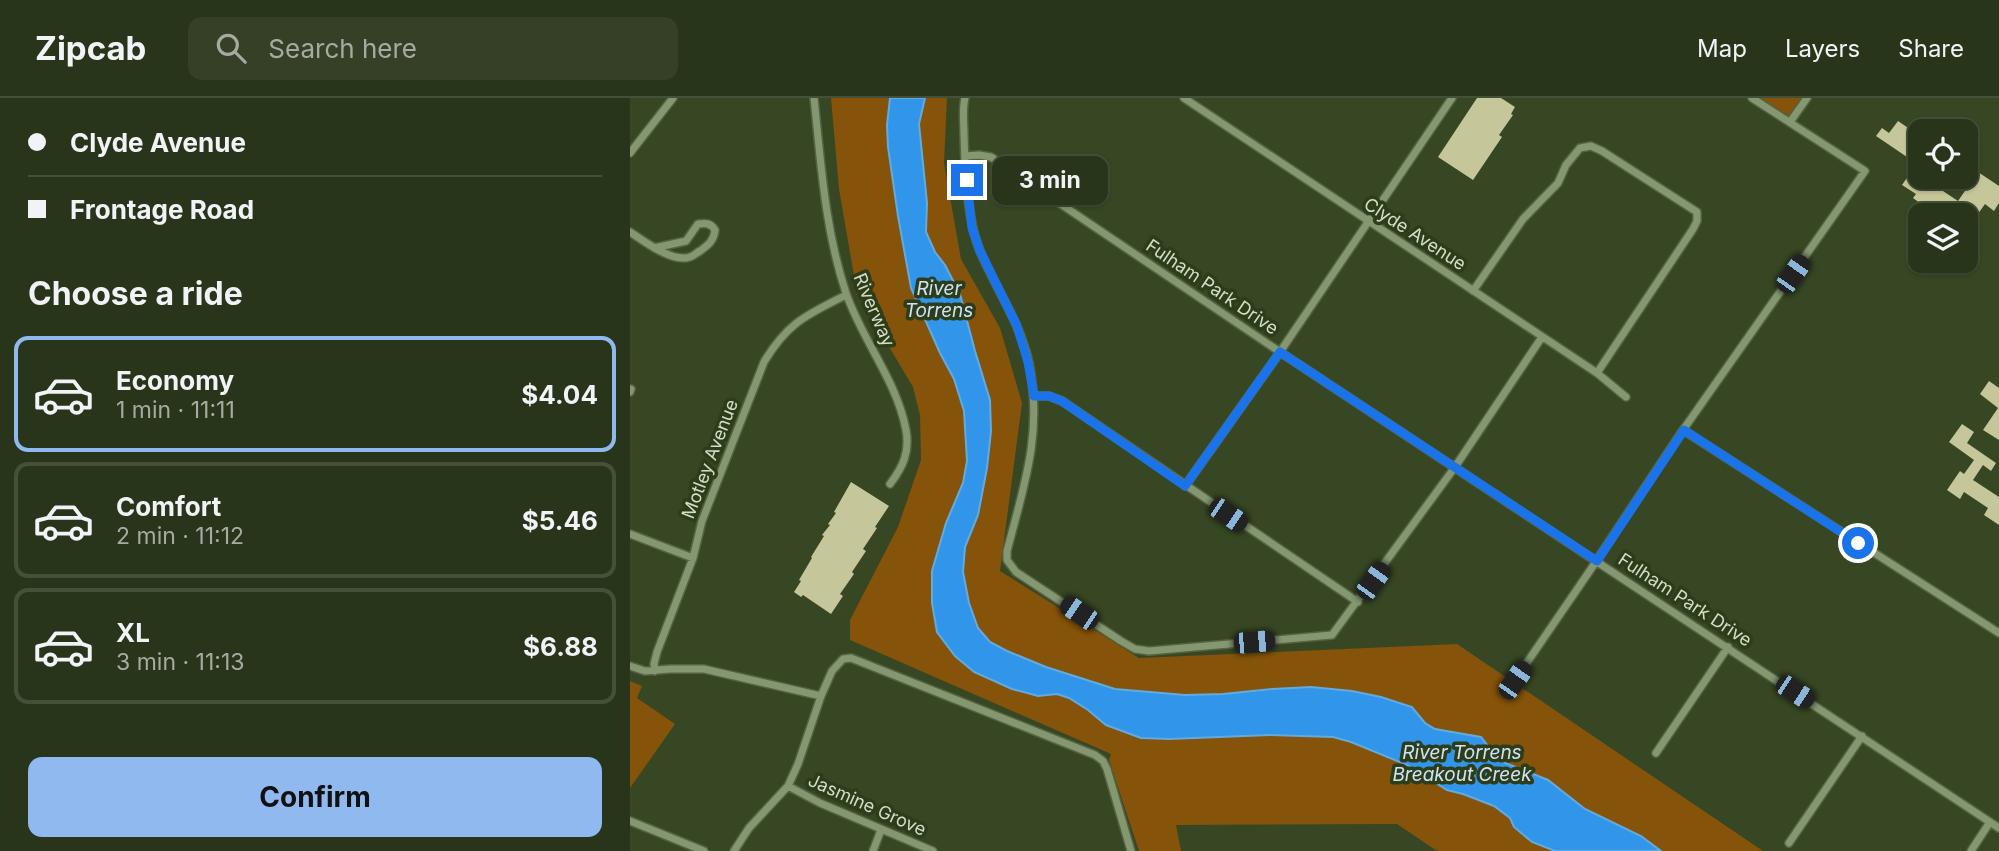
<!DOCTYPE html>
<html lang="en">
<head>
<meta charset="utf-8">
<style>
	body { margin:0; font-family:Inter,sans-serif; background:#354027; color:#f1f3f6; height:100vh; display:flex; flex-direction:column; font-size:26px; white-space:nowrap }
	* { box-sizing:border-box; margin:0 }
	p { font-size:23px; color:#a5aba2 }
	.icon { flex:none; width:38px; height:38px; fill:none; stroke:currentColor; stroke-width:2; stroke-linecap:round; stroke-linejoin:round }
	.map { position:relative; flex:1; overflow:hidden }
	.side { display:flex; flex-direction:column; background:#29351a; width:630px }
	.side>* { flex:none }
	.guide { display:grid; align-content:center; height:154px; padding:0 28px; background:#29351a }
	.buttons { position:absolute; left:1278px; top:21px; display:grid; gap:14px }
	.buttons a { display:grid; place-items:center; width:70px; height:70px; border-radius:14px; background:#29351a; box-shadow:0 2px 5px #0004,0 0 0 2px #455039; font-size:35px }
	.end { position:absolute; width:32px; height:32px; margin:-16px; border:9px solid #1a73e8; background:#fff; box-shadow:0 0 0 4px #fff }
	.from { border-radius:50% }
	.bubble { position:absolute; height:49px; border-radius:14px; background:#29351a; box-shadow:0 2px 5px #0004,0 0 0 2px #455039; font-size:23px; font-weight:700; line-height:49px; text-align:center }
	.car { position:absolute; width:21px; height:42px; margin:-21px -10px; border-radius:9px; box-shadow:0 0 5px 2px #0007; background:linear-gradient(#222 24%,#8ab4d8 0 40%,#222 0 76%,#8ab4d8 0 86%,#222 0) }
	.guide b { display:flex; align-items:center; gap:24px; height:66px; font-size:26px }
	.guide b+b { border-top:2px solid #455039 }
	.guide i { width:18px; height:18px; background:#f1f3f6 }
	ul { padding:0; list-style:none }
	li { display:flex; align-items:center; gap:21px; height:116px; margin:0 14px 10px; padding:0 14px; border:4px solid #455039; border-radius:14px }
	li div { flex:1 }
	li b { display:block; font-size:26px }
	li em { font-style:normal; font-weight:700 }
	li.current { border-color:#90b9f0 }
	li>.icon { width:63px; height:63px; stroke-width:1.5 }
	h2 { padding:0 28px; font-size:32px; line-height:84px }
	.action { display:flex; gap:14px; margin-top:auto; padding:14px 28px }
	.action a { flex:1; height:80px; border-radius:14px; background:#90b9f0; color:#111; font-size:28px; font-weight:700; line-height:80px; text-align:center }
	header { display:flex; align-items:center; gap:42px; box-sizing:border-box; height:98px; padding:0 35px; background:#29351a; border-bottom:2px solid #455039 }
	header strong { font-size:33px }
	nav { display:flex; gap:38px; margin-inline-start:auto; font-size:24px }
	.search { width:490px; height:63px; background:#354027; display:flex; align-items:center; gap:18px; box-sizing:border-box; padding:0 24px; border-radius:14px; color:#a5aba2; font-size:26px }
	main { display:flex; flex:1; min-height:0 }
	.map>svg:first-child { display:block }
</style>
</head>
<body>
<header>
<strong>Zipcab</strong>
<div class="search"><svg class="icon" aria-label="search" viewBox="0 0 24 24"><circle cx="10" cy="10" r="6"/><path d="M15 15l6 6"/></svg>Search here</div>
<nav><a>Map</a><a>Layers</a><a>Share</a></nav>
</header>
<main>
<section class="side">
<div class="guide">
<b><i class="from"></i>Clyde Avenue</b>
<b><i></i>Frontage Road</b>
</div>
<h2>Choose a ride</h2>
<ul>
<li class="current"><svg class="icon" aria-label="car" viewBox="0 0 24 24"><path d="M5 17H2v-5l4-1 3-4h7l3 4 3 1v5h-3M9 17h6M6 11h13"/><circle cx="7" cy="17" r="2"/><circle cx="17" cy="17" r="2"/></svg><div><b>Economy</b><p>1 min · 11:11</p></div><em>$4.04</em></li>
<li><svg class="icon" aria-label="car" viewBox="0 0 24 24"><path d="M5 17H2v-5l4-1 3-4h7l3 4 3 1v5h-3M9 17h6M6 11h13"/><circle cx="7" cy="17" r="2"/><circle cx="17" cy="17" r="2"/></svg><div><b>Comfort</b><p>2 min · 11:12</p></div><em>$5.46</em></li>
<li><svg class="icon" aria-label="car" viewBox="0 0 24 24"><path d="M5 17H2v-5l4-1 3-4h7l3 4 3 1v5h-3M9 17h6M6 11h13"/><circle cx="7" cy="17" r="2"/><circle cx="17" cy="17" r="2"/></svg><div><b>XL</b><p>3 min · 11:13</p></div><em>$6.88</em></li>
</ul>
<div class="action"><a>Confirm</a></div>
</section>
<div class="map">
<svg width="1369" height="753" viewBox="0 0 1369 753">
	<rect width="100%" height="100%" fill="#374723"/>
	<path fill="#855309" d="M201,0h116l-3,65 17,96 39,69 22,75 -22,168 139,87 318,-14 306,207h-326l-40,-27 -221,1 5,26h-42l-30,-91 2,-6 -261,-114v-20l48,-93 23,-67 -1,-45 -7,-28 -56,-94 -18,-104z
		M1122,0h55l-17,24z
		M0,583l12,5 -5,12 38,26 -45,64z"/>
	<path fill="#3195ea" stroke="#62abe0" stroke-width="2" d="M260,0h35l-6,26 8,79 -1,29 9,20 10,13 15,29 15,57 15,49 1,31 -4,37 -9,47 -13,32 -2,25 6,31 9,25 12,14 17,9 39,16 69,22 70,6 38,-1 49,-5 39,-2 41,4 29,6 31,10 13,16 10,6 46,8 14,18 8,7 45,18 37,29 56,27 20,15h-106l-23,-9 -18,-15 -4,-9 -16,-12 -31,-12 -16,-4 -40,-25 -56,-23 -18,-5 -63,-2 -101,4 -28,-1 -35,-13 -18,-15 -19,-12 -12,-4 -19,2 -26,-7 -38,-17 -19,-16 -18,-24 -5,-29v-32l14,-48 17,-40 4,-22 -3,-50 -10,-32 -14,-26 -29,-65 -13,-72 -10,-69 -1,-22z"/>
	<path fill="#c5c699" d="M847,0h24l14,9 -4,7 2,1 -14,20 3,2 -29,43 -35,-23z
		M1268,23l22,15v21l-9,-6 -4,6 -31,-21 6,-8 7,5z
		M1281,74l7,5h26l-7,10 21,14 20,-29 21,14v17l-5,8 -9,-7 -20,28v-17h-29l-23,-17 3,-4 -14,-9z
		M1359,283l10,7v52l-16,-10 15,-22 -18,-14z
		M1332,326l12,8 -7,11 29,20 -5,8 -8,-6 -10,15 26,17v28l-15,-10 4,-7 -24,-16 -4,7 -13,-9 13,-19 4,3 10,-14 -25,-18z
		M221,384l38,24 -14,21 2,1 -14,21 3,2 -14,21 2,2 -14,20 3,2 -12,18 -28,-19 -2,2 -7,-5 7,-11 -2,-1 13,-22 -1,-1 13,-21 -2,-1 8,-10 -2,-1 8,-11 -2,-1z"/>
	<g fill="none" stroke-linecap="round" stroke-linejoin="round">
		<g stroke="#546242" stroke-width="10">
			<path id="street" d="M184,0c7,66 11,132 32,195 16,47 51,88 60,137 4,22 -3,37 -16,54
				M335,0c-3,12 -1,25 -1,37 1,35 3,84 16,116 16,38 40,71 49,112 14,69 -5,123 -22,188v9l9,12 105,69 14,8 14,2 183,-16 123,-168 87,-130
				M554,0l413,275 29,24
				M1160,24l17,-24
				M0,55l43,-55
				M335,58l14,-1 12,2 289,195 719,476
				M0,134c14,9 42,31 60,25 4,-1 6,-4 10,-6 8,-6 14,-10 15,-21 -4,-7 -9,-7 -17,-6l-12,17 -32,7
				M843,193l50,-72 35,-36 8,-18 14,-17 11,-2 11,5 95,61v9l-4,8 -96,144
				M0,294l1,-3
				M404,298h15l13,5 296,201
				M1053,332l316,203
				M555,388l95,-134 172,-254
				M0,436l63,24
				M0,568l15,5 25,-2h34l117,27
				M25,573l-1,-7 3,-12 36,-94 9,-37 62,-159c24,-40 43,-47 82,-67
				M885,582l76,-111 92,-139 182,-259 -113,-73
				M1026,655l72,-106
				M158,688l32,17 113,48
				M0,723l74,30
				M1159,745l73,-107
				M104,753l15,-23 39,-42 10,-22 23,-68 11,-25 11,-12 8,-1 244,97 8,6 4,8 24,82
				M243,753l8,-21
				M1341,753l19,-29"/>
		</g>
		<use href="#street" stroke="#849770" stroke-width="7"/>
	</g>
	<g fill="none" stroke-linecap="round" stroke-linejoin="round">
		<path stroke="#1a73e8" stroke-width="9" d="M337,82l5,48 8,23 37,75 11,36 6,34h15l13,5 123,85 95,-134 317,209 87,-131 174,113"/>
	</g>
	<g text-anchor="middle" stroke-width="7" stroke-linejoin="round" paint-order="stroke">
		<g font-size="18" fill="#d3ddc8" stroke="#2d3d19">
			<text transform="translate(785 136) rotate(33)" y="6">Clyde Avenue</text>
			<text transform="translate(582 189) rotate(34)" y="6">Fulham Park Drive</text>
			<text transform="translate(244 212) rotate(67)" y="6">Riverway</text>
			<text transform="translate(80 361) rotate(-69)" y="6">Motley Avenue</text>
			<text transform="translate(1055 502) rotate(33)" y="6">Fulham Park Drive</text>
			<text transform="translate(237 707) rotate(24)" y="6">Jasmine Grove</text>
		</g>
		<g font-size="19" font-style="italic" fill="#cee3f9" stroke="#2d3d19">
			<text x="309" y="197">River<tspan x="309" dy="22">Torrens</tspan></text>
			<text x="832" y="661">River Torrens<tspan x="832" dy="22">Breakout Creek</tspan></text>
		</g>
	</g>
</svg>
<div class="buttons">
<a><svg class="icon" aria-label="locate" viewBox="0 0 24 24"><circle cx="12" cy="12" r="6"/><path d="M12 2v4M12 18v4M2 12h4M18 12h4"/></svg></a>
<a><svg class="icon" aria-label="layers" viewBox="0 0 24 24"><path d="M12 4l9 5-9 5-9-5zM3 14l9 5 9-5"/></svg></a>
</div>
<i class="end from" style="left:1228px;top:445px"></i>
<i class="end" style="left:337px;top:82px"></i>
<div class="bubble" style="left:362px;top:58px;width:116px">3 min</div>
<i class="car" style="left:1163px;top:176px;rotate:35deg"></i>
<i class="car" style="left:598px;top:417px;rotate:124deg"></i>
<i class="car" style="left:743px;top:483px;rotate:36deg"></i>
<i class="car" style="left:449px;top:515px;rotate:304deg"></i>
<i class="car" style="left:624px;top:544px;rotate:85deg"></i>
<i class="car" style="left:885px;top:582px;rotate:35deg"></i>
<i class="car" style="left:1165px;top:594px;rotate:123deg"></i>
</div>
</main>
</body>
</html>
